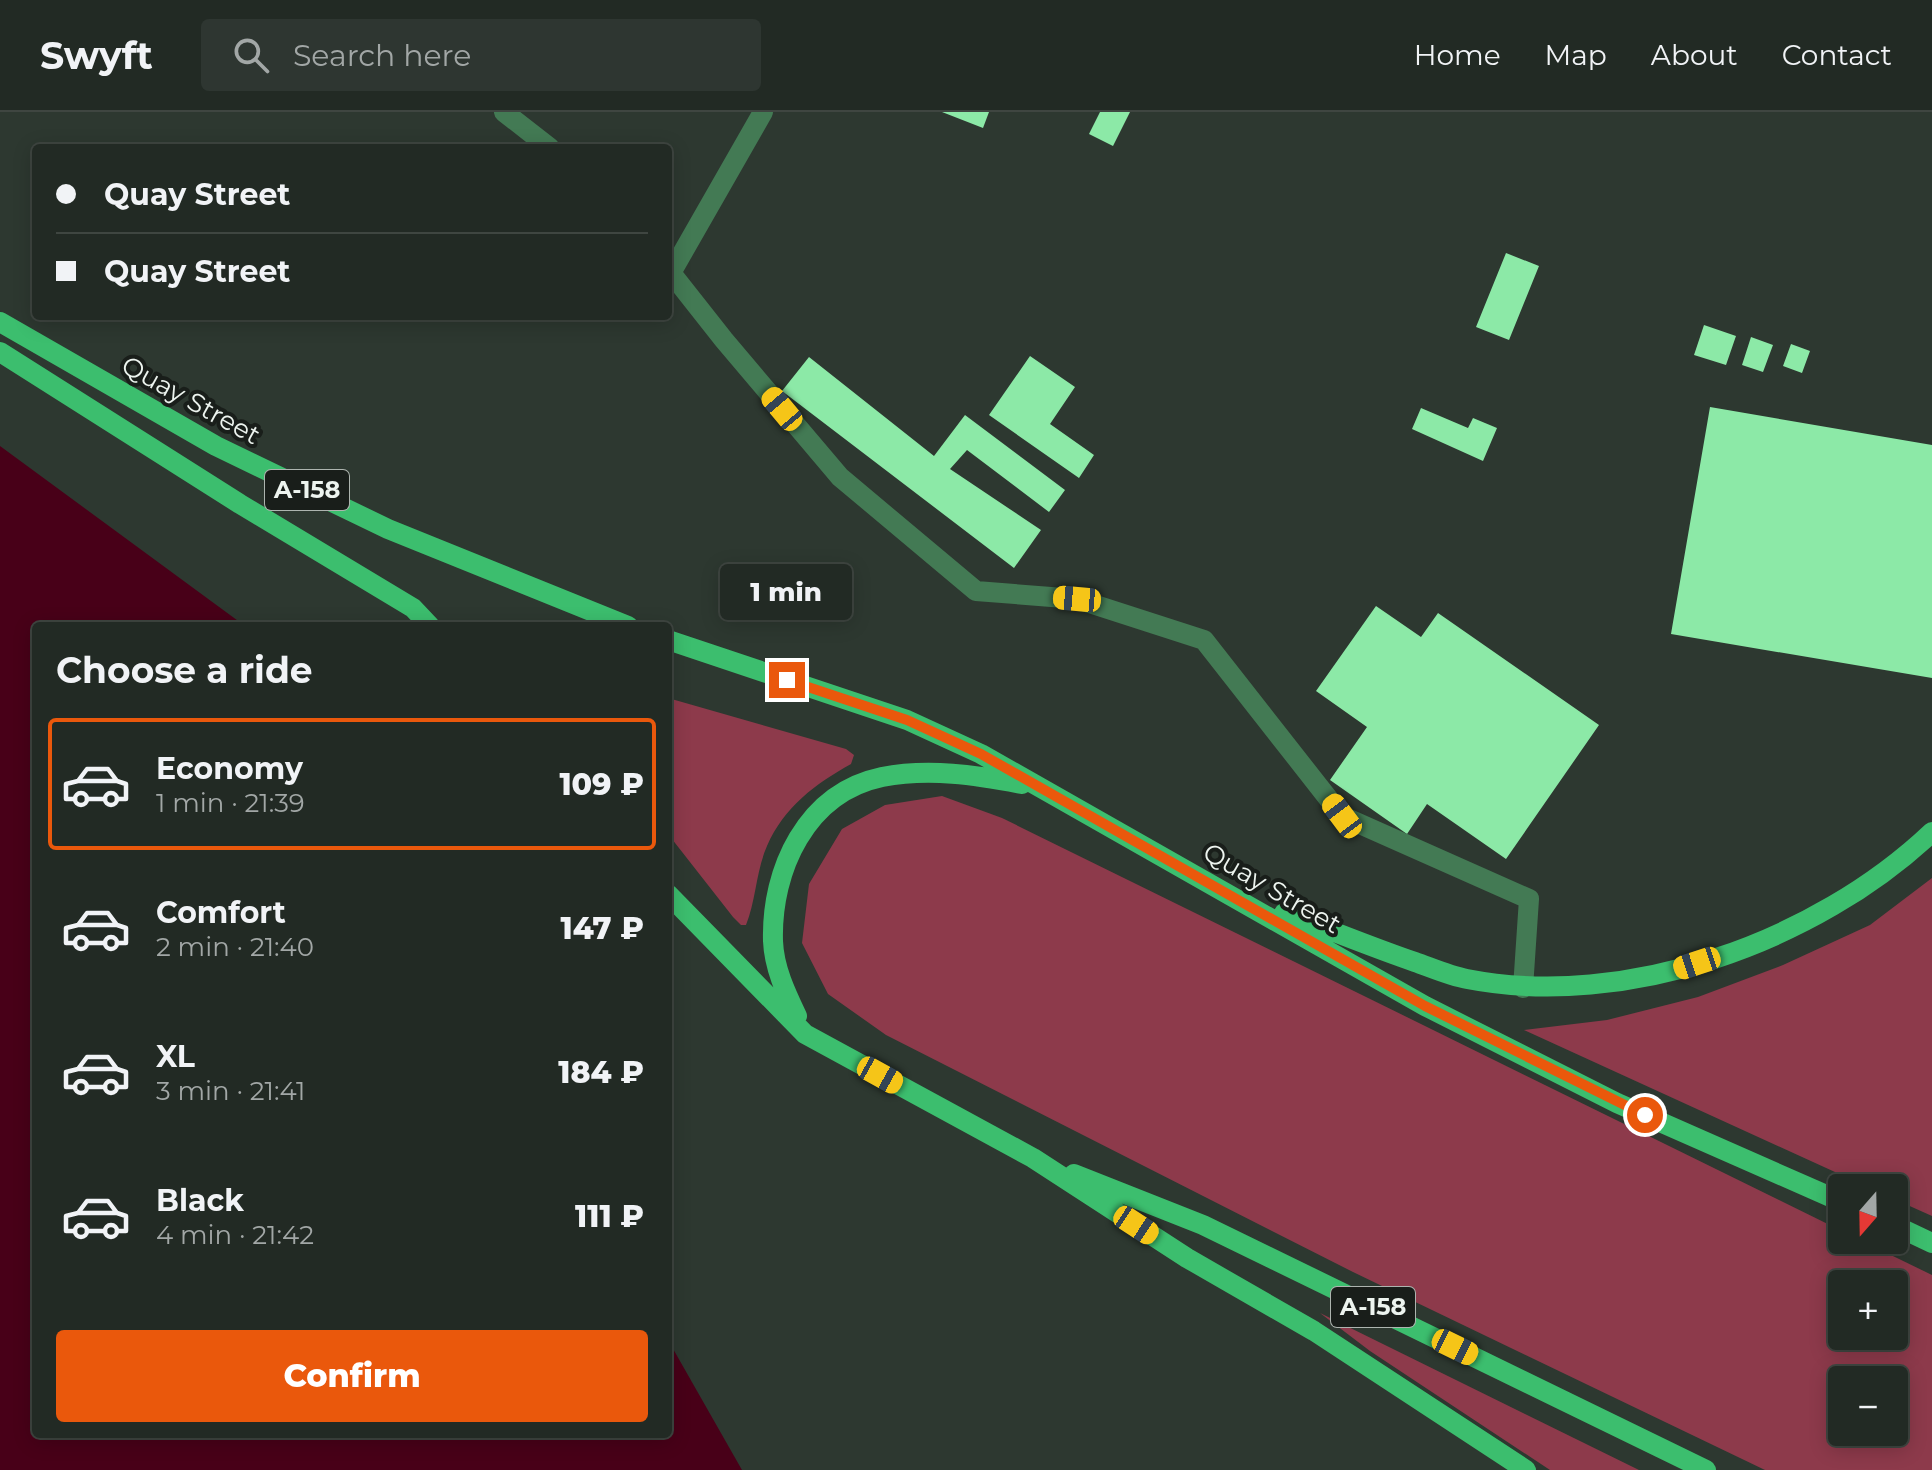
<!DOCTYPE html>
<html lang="en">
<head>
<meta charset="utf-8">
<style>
	body { margin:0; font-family:Montserrat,sans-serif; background:#2e3631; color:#f1f3f6; height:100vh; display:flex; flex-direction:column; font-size:30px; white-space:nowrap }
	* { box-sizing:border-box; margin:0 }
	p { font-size:26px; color:#a2a7a6 }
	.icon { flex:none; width:44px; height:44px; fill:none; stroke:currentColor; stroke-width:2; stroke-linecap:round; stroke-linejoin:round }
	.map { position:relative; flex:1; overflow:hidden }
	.panel { position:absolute; left:32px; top:510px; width:640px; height:816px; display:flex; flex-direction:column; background:#222a24; border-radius:8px; box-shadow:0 4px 20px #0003,0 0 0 2px #3f4641 }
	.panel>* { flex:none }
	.hud { position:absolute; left:32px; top:32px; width:640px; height:176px; border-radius:8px; box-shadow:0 4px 20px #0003,0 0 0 2px #3f4641; display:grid; align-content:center; height:176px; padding:0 24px; background:#222a24 }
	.needle { width:52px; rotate:200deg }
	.tools { position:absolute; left:1828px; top:1062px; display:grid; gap:16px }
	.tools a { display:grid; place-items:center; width:80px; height:80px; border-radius:8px; background:#222a24; box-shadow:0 4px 20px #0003,0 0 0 2px #3f4641; font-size:40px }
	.end { position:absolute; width:36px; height:36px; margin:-18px; border:10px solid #ea580c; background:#fff; box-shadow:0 0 0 4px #fff }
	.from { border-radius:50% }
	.bubble { position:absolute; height:56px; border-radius:8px; background:#222a24; box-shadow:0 4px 20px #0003,0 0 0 2px #3f4641; font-size:26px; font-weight:800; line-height:56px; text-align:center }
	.car { position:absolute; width:24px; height:48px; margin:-24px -12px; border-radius:10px; box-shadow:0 0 6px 2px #0007; background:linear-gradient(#f5c518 24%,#345 0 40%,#f5c518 0 76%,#345 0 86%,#f5c518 0) }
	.hud b { display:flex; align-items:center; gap:28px; height:76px; font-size:30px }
	.hud b+b { border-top:2px solid #3f4641 }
	.hud i { width:20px; height:20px; background:#f1f3f6 }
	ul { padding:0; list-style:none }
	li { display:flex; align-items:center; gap:24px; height:132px; margin:0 16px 12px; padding:0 8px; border:4px solid transparent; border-radius:8px }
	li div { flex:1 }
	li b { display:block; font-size:30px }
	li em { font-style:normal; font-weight:800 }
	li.active { border-color:#ea580c }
	li>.icon { width:72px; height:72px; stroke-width:1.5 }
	h2 { padding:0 24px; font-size:36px; line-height:96px }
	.primary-button { display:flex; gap:16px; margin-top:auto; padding:16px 24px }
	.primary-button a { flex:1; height:92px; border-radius:8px; background:#ea580c; color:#fff; font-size:32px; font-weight:800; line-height:92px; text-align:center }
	header { display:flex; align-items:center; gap:48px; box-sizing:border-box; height:112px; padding:0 40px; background:#222a24; border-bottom:2px solid #3f4641 }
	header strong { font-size:38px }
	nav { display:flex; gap:44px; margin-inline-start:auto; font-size:28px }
	.search { width:560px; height:72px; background:#2e3631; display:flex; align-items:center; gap:20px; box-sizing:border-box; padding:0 28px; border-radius:8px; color:#a2a7a6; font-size:30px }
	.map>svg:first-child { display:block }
</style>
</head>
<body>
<header>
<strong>Swyft</strong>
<div class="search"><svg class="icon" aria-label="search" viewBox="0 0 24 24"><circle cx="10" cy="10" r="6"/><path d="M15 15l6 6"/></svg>Search here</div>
<nav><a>Home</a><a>Map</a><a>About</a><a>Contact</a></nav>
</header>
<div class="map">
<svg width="1932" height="1358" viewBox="0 0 1932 1358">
	<rect width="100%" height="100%" fill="#2d3830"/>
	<path fill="#8d3a4b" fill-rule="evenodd" d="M668,586l178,51 8,6 -3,9c-36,20 -67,43 -84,82 -11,25 -11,54 -21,79h-5l-8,-8 -65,-83z
		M942,684l60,22 840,413v9h18l72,35v195h-167l-412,-198 -467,-237 -58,-41 -26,-51 7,-59 33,-55 43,-24zM1842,1172h52v52h-52zM1842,1268h52v52h-52z
		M1932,766v338l-38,-17v-11h-24l-346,-158 83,-10 91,-23 85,-32 87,-40z
		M1320,1201l319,157h-89l-180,-119z"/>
	<path fill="#480018" d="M0,334l245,180h-209v808h632v-94l74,130h-742z"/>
	<path fill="#8ce9a7" d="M942,0h47l-6,16z
		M1100,0h30l-17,34 -24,-12z
		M1506,141l33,13 -30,74 -33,-13z
		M1704,213l32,11 -10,29 -32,-10z
		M1751,225l22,8 -10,27 -21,-7z
		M1791,232l19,7 -8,22 -19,-7z
		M1030,244l45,31 -25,37 44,31 -15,23 -90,-63z
		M809,245l125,99 31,-41 100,75 -16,22 -82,-62 -17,19 91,61 -27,38 -232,-177z
		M1710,295l222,38v233l-261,-44z
		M1421,296l47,20 5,-10 24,10 -14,33 -71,-32z
		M1376,494l45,31 17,-24 161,112 -93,134 -79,-55 -20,30 -77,-54 37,-53 -51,-36z"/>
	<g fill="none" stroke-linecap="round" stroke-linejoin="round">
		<path stroke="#437a54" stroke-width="20" d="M504,0l46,36
			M668,157l56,71 116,137 136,114 101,8 127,41 138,176 187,83 -6,89
			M671,161l92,-161"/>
		<path stroke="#3cbe6e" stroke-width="20" d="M0,210l216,124 172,83 240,97
			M0,240l240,152 173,104 17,18
			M668,528l239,80 74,34 444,252 192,97 225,99
			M668,782l137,140 228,124 154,100 127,73 212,139
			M1284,801c44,16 87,34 131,49 17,6 35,14 52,17 159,31 349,-37 465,-147
			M797,904c-11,-23 -23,-48 -24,-75 -2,-71 33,-148 109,-164 47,-9 94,-2 140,7
			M1074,1062l129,51 503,245
			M1894,1113l38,18"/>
	</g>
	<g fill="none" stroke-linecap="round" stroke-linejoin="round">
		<path stroke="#ea580c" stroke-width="10" d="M787,568l120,40 74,34 444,252 220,109"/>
	</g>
	<g text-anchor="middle" stroke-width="8" stroke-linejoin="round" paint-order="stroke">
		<g fill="#191e1a" stroke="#adb4af" stroke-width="2">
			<rect x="265" y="358" width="84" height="40" rx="6"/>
			<rect x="1331" y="1175" width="84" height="40" rx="6"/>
		</g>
		<g font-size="24" font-weight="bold" fill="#edf4ef">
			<text x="307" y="386">А-158</text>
			<text x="1373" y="1203">А-158</text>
		</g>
		<g font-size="26" fill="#edf4ef" stroke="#191e1a">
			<text transform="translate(191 288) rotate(29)" y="9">Quay Street</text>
			<text transform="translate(1272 776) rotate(30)" y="9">Quay Street</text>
		</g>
	</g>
</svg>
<div class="tools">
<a><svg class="needle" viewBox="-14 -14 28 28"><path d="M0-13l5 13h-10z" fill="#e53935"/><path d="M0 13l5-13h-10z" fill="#a2a7a6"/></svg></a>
<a>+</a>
<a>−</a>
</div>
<i class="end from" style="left:1645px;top:1003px"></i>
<i class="end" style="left:787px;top:568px"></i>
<div class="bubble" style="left:720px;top:452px;width:132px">1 min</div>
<i class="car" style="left:782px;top:297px;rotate:320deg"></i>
<i class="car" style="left:1077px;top:487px;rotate:275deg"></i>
<i class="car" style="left:1342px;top:704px;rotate:323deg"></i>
<i class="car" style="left:1697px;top:851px;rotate:252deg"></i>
<i class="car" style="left:880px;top:963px;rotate:119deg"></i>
<i class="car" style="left:1136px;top:1113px;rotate:123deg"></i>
<i class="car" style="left:1455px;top:1235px;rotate:116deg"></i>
<div class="hud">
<b><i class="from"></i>Quay Street</b>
<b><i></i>Quay Street</b>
</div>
<section class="panel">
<h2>Choose a ride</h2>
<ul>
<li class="active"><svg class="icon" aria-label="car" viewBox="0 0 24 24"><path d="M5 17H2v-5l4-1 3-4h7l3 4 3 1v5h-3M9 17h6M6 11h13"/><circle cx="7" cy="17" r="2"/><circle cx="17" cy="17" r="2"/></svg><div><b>Economy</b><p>1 min · 21:39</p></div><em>109 ₽</em></li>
<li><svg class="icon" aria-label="car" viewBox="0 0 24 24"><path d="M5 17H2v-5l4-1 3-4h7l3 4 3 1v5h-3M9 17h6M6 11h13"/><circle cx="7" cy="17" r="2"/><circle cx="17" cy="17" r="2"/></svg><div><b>Comfort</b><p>2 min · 21:40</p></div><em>147 ₽</em></li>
<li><svg class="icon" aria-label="car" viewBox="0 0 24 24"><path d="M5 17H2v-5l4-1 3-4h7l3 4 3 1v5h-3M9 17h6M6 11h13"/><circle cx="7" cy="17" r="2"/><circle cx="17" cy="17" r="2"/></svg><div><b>XL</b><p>3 min · 21:41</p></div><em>184 ₽</em></li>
<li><svg class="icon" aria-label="car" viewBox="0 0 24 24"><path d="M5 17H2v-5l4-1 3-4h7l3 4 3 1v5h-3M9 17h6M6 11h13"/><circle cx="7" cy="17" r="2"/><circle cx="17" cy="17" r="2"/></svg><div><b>Black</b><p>4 min · 21:42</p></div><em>111 ₽</em></li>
</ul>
<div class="primary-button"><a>Confirm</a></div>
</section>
</div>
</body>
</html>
